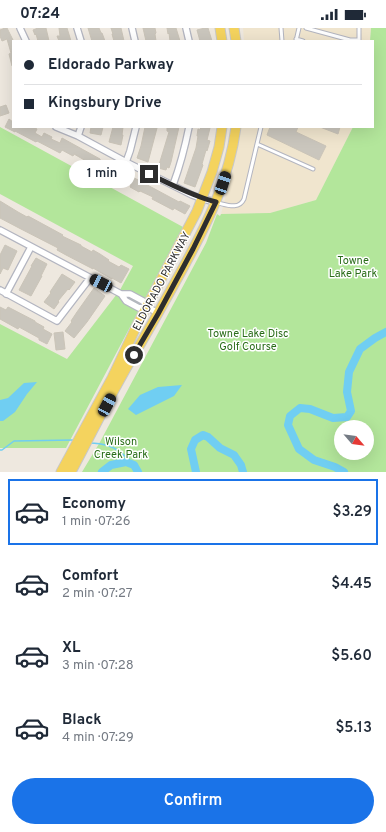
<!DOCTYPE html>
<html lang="en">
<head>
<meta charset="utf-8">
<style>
	body { margin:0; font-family:Overpass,sans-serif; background:#f2f2f3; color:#1f2937; height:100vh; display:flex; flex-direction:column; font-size:15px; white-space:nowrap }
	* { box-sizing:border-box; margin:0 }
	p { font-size:13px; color:#747a83 }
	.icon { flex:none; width:22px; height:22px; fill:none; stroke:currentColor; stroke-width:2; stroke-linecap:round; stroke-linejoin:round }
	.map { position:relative; height:444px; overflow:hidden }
	.side { display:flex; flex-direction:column; background:#fff; flex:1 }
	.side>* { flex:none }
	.guide { position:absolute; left:12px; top:12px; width:362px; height:88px; border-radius:0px; box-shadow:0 4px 16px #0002; display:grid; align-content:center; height:88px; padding:0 12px; background:#fff }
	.needle { width:26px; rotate:118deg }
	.fabs { position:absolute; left:334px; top:392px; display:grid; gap:8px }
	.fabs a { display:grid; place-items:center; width:40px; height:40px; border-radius:50%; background:#fff; box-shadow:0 4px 16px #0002; font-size:20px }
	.end { position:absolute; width:18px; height:18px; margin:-9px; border:5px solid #2d2d2d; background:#fff; box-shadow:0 0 0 2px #fff }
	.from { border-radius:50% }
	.bubble { position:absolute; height:28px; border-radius:14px; background:#fff; box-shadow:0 4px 16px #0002; font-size:13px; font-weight:600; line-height:28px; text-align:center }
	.car { position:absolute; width:12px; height:24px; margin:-12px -6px; border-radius:5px; box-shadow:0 0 3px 1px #0007; background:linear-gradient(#222 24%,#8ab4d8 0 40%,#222 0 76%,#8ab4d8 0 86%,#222 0) }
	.guide b { display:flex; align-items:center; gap:14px; height:38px; font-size:15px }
	.guide b+b { border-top:1px solid #e0e1e3 }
	.guide i { width:10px; height:10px; background:#1f2937 }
	ul { padding:7px 0 0; list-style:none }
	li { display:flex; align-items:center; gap:12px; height:66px; margin:0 8px 6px; padding:0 4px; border:2px solid transparent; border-radius:0px }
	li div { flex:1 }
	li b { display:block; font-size:15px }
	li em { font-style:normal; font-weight:600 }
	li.on { border-color:#1a73e8 }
	li>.icon { width:36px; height:36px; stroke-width:1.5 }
	.action { display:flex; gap:8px; margin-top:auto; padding:8px 12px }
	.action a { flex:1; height:46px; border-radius:24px; background:#1a73e8; color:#fff; font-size:16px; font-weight:600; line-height:46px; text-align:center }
	.status { display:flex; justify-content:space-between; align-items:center; height:28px; padding:0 20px; background:#fff; direction:ltr }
	.status svg { height:11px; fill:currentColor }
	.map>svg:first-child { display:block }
</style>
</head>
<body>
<div class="status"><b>07:24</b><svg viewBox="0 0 49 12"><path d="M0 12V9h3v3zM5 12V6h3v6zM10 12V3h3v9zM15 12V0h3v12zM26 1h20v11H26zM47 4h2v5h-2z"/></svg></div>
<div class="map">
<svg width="386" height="444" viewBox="0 0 386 444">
	<rect width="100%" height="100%" fill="#eee8df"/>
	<path fill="#f0e5ce" d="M243,0h128l-1,13h-126z
		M240,99h113l-37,73 -46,13 -49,1 14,-52z"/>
	<path fill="#b3e69b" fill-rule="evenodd" d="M371,0h15v444h-304l18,-30 106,-199 11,-29 3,2 1,-2 49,-1 46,-13 37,-73h20v-86h-3zM341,399h26v26h-26z
		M0,99l183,100 -117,221h-66v-124l67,35 53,-69 13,-24 -133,-72z"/>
	<path fill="#70cef2" d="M37,354l-10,12 -12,18 -12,9h-3v-21l8,-2 16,-15z
		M182,357l-8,11 -38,19 -8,-6 12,-14 18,-8z"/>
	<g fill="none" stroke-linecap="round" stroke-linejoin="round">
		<path stroke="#70cef2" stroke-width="1.5" d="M89,415c7,0 14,1 20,3 10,3 18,12 25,19
			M0,422h2l12,-9 60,-1"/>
		<path stroke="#70cef2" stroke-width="8" d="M102,444l9,-7 15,-3 8,3 4,7
			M196,444l-5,-23 4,-9 8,-5 5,2 12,11 14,7 7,10 2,7
			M344,444l-9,-5 -21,-7 -15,-11 -11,-24 2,-9 10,-8 10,1 23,9 14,-1 4,-6 -4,-19 2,-20 11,-23 15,-11 11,-6"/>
	</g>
	<path fill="#cac6bd" stroke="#cac4b8" d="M5,0h2l6,12v25l-1,1 -3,-12 2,-1 -4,-14 -5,2 -2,-5v-6z
		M38,0h8l3,13h-11l-2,-7 -1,1 -2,-5z
		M59,0h8l4,13h-12l-2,-5h3z
		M88,0h11l2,5h1l3,8h-13z
		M111,0h10l3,13h-10l-2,-7h1z
		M143,0h12l1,5 -1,1 1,7h-10z
		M167,0h9l4,13h-10l-1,-8 -1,1z
		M205,0h3l4,13h-12l-3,-11z
		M6,77l3,8 -9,3v-9z
		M9,91l4,3v5h20l4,2 -2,4 7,4 2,-4 8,4 -1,2 9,4 2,-5 38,21v1l12,6 67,36 1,-1 10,5 -5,8 -11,-6 -1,2 -21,-11 1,-2 -13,-6 -1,1 -9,-5 1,-2 -12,-7 -1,2 -32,-17v-2l-12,-7 -1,2 -11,-6 -2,3 -23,-12 -1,1 -21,-11v1l-10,-5z
		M91,99h12l-2,8 -11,-2z
		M113,99h10l-1,8h1l-2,10 -12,-3z
		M145,99l12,1 -9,34 -11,-4 4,-12z
		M167,99h12l-8,35 -2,6 -2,-1 -1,3 -8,-2 11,-36 -2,-1z
		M201,99l9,1 -3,12 3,1 -3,10 -1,-1 -4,14 1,1 -8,22 -11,-4 12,-35 2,-12h-1l1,-7 2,1z
		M270,99h28l-2,5 30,14 -7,14 -52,-25z
		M320,99h20l-2,7z
		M0,173l18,11 9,5 1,-1 35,19 -1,1 19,9v1l11,6 1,-2 7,4 9,6 -1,1 11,6 2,-2 8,4 -8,14 -9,-5v1l-19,-11v1l-27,-14 -9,-5 1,-2 -39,-20 -19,-10z
		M5,217l12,6 -9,19 -5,-2 -3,6v-19z
		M36,230l11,6 -6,12h1l-11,20 -12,-6 13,-24h-1z
		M62,246l13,8 -6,8 -1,-1 -10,12 1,1 -5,7 -10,-7 7,-9 -1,-1z
		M94,260l11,8 -18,26 -13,16 -9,-7 7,-9 -1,-1 6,-9z
		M0,279l6,3 2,-3 27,14v1l9,5 -1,2 9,5 -5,10 -8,-4v-2l-20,-11 -1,2 -18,-10z
		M63,304l2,17 -9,1 -2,-17z"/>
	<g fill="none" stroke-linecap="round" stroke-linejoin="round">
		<g stroke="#b3b5c0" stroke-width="5">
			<path id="lane" d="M281,0l1,13
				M306,0l44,12h9
				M296,11l7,2
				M296,13l3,-13
				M359,13v-13
				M257,116l56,25
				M218,175c9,2 21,7 26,-4l17,-72"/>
		</g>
		<g stroke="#b3b5c0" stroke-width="8">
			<path id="street" d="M20,0l6,13
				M77,0l4,13
				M132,0l3,13
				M186,0l3,13
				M56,99l22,9 48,26 66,33 11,4 13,3
				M78,108l3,-9
				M126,134l4,-11 6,-24
				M173,157c7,-19 12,-38 16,-58
				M0,202l121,64h9l13,7 4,6
				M0,262l57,31 33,-43
				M6,266l25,-47
				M121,266l5,7 13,7 8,-1 11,6"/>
		</g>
		<g stroke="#c8c8c8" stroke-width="11">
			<path id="primary" d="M220,0l2,13
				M234,0l2,13
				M61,444l51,-94 26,-55 59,-112 15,-39 7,-25 3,-20
				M71,444c19,-36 37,-72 57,-107 19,-32 37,-64 55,-97 25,-46 46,-88 53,-141"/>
		</g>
		<use href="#lane" stroke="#fff" stroke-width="3"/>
		<use href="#street" stroke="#fff" stroke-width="5.5"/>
		<use href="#primary" stroke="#f4d35e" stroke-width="9"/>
	</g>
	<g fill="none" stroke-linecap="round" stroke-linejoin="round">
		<path stroke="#2d2d2d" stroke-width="5" d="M134,327l24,-41 35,-65 23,-47c-24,-6 -45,-18 -67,-28"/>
	</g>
	<g text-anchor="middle" stroke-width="3" stroke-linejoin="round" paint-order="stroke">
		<g font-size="11" fill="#2a6d19" stroke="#fff">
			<text x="353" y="236">Towne<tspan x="353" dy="13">Lake Park</tspan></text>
			<text x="248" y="309">Towne Lake Disc<tspan x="248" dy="13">Golf Course</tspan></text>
			<text x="121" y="417">Wilson<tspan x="121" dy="13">Creek Park</tspan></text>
		</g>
		<g font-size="11" fill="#2d2d2d" stroke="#fff">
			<text transform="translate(161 253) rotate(-62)" y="4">ELDORADO PARKWAY</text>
		</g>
	</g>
</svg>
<div class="fabs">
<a><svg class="needle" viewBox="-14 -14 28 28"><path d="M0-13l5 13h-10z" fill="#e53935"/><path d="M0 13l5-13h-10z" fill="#747a83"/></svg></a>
</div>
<i class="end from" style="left:134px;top:327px"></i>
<i class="end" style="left:149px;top:146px"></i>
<div class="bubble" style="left:69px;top:132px;width:66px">1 min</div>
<i class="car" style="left:223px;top:155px;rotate:18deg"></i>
<i class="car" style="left:101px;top:255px;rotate:297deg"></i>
<i class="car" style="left:107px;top:377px;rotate:28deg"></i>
<div class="guide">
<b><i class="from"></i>Eldorado Parkway</b>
<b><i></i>Kingsbury Drive</b>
</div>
</div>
<section class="side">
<ul>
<li class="on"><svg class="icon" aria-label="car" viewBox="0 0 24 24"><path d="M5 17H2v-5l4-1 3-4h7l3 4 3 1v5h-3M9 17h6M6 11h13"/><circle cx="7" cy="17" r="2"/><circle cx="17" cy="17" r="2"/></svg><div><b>Economy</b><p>1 min · 07:26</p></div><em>$3.29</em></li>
<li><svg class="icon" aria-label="car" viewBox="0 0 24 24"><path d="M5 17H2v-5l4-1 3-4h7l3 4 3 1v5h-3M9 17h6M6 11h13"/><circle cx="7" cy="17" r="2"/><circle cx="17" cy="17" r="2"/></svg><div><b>Comfort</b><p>2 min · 07:27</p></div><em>$4.45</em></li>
<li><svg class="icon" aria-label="car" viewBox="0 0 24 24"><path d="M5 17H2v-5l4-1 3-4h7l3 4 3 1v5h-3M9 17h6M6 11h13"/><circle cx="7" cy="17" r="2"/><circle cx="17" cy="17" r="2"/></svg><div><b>XL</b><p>3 min · 07:28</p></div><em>$5.60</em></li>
<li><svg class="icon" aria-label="car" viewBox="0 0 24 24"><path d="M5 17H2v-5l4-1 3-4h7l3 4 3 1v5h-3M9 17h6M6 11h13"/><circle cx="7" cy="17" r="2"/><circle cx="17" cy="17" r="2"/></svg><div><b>Black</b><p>4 min · 07:29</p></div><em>$5.13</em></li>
</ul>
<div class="action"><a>Confirm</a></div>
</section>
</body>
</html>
